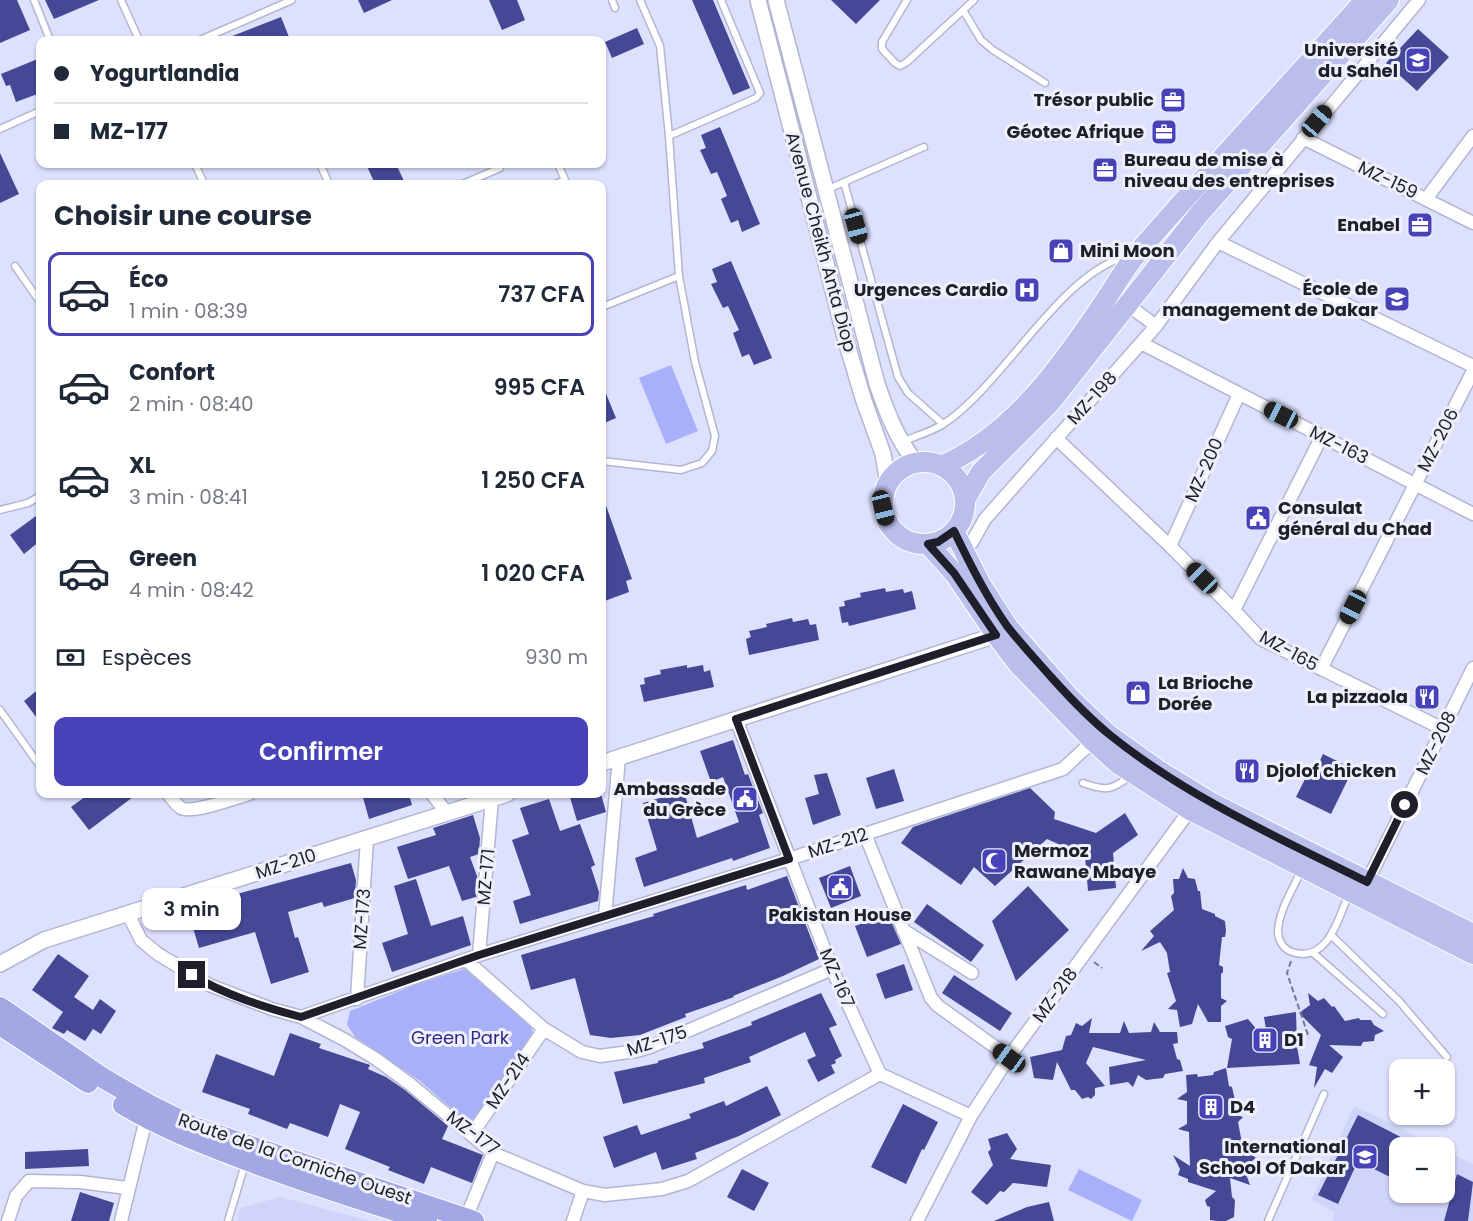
<!DOCTYPE html>
<html lang="fr">
<head>
<meta charset="utf-8">
<style>
	body { margin:0; font-family:Poppins,sans-serif; background:#f6f6f7; color:#1f2937; height:100vh; display:flex; flex-direction:column; font-size:22px; white-space:nowrap }
	* { box-sizing:border-box; margin:0 }
	p { font-size:20px; color:#747a83 }
	.icon { flex:none; width:33px; height:33px; fill:none; stroke:currentColor; stroke-width:2; stroke-linecap:round; stroke-linejoin:round }
	.map { position:relative; flex:1; overflow:hidden }
	.drawer { position:absolute; left:36px; top:180px; width:570px; height:618px; display:flex; flex-direction:column; background:#fff; border-radius:12px; box-shadow:0 2px 4px #0004 }
	.drawer>* { flex:none }
	.banner { position:absolute; left:36px; top:36px; width:570px; height:132px; border-radius:12px; box-shadow:0 2px 4px #0004; display:grid; align-content:center; height:132px; padding:0 18px; background:#fff }
	.controls { position:absolute; left:1389px; top:1059px; display:grid; gap:12px }
	.controls a { display:grid; place-items:center; width:66px; height:66px; border-radius:12px; background:#fff; box-shadow:0 2px 4px #0004; font-size:30px }
	.end { position:absolute; width:27px; height:27px; margin:-14px; border:8px solid #1e1f2a; background:#fff; box-shadow:0 0 0 3px #fff }
	.from { border-radius:50% }
	.bubble { position:absolute; height:42px; border-radius:12px; background:#fff; box-shadow:0 2px 4px #0004; font-size:20px; font-weight:600; line-height:42px; text-align:center }
	.car { position:absolute; width:18px; height:36px; margin:-18px -9px; border-radius:8px; box-shadow:0 0 4px 2px #0007; background:linear-gradient(#222 24%,#8ab4d8 0 40%,#222 0 76%,#8ab4d8 0 86%,#222 0) }
	.banner b { display:flex; align-items:center; gap:21px; height:57px; font-size:22px }
	.banner b+b { border-top:2px solid #e0e1e3 }
	.banner i { width:15px; height:15px; background:#1f2937 }
	ul { padding:0; list-style:none }
	li { display:flex; align-items:center; gap:18px; height:84px; margin:0 12px 9px; padding:0 6px; border:3px solid transparent; border-radius:12px }
	li div { flex:1 }
	li b { display:block; font-size:22px }
	li em { font-style:normal; font-weight:600 }
	li.current { border-color:#4742b8 }
	li>.icon { width:54px; height:54px; stroke-width:1.5 }
	h2 { padding:0 18px; font-size:27px; line-height:72px }
	.pay { display:flex; align-items:center; gap:15px; height:66px; padding:0 18px; font-size:22px }
	.pay p { margin-inline-start:auto }
	.button { display:flex; gap:12px; margin-top:auto; padding:12px 18px }
	.button a { flex:1; height:69px; border-radius:12px; background:#4742b8; color:#fff; font-size:24px; font-weight:600; line-height:69px; text-align:center }
	.map>svg:first-child { display:block }
</style>
</head>
<body>
<div class="map">
<svg width="1473" height="1221" viewBox="0 0 1473 1221">
	<rect width="100%" height="100%" fill="#dde1fe"/>
	<path fill="#cfd5f9" d="M1354,1106l85,41 -39,1v44h44l1,-42 28,14v57h-141l3,-8 -23,-14z
		M280,1197l90,24h-133l3,-13z"/>
	<path fill="#a7b0f9" d="M671,365l27,66 -32,13 -27,-66z
		M465,969l17,12 48,41 3,11 -14,25 -40,60 -13,3 -46,-40 -64,-43 -9,-13 3,-14 70,-28z
		M1079,1169l63,31 -10,21 -64,-31z"/>
	<path fill="#454895" d="M0,0h17l13,30 -30,13z
		M45,0h54l-45,19z
		M358,0h34l-28,13z
		M489,0h28l8,20 -23,10z
		M692,0h21l37,88 -17,7z
		M831,0h49l-24,24z
		M281,17l8,20 -8,3h-59z
		M637,28l7,16 -32,14 -7,-16z
		M1418,29l31,28 -32,34 -31,-28z
		M40,58v35l-24,9 -6,-17 -4,1 -5,-12z
		M720,127l40,97 -18,8 -4,-12 -7,3 -10,-24 6,-3 -10,-24 -6,2 -11,-24 6,-2 -5,-13z
		M0,153l19,41 -19,9z
		M366,164h30l8,17 -9,3h-20z
		M731,261l41,97 -18,7 -5,-11 -7,3 -9,-24 6,-3 -11,-24 -5,2 -12,-24 6,-2 -5,-13z
		M602,384l14,34 -14,6z
		M602,497h1l29,82 -6,2 3,11 -27,10z
		M40,513v28l-16,13 -14,-19z
		M885,588l1,4 17,-3 1,4 8,-2 4,18 -67,17 -1,-4 -6,1 -3,-16 6,-1 -1,-5 17,-4 -1,-4z
		M792,618l1,4 15,-3 2,6 6,-1 3,16 -70,15 -3,-16 5,-2 -2,-6 18,-4 -1,-3z
		M687,665v3l16,-3 1,7 6,-2 4,17 -70,15 -4,-17 5,-1 -1,-6 17,-4 -1,-4z
		M40,688v34l-16,-21z
		M733,740l12,35 3,-1 15,39 -4,2 11,33 -37,13 -1,-3 -88,29 -9,-29 22,-8 -14,-47 41,-12 13,47 42,-16 -16,-45 -12,5 -11,-31z
		M1323,754l30,15 -22,45 -35,-17 17,-34 5,2z
		M894,769l10,32 -28,8 -10,-31z
		M827,773l14,42 -28,10 -8,-27 14,-4 -5,-19z
		M1030,788l25,24 -1,7 42,14 29,-20 13,22 -25,18 3,35 -28,3 -3,-35 -38,-17 -52,47 -21,-19 -13,18 -60,-42 12,-16z
		M89,794h48l-48,36 -18,-23z
		M362,794h47l3,11 -43,14z
		M569,794h32l5,18 -29,9z
		M549,799l11,32 20,-7 15,41 -4,2 8,25 -1,9 -78,23 -7,-23 18,-6 -19,-55 17,-6 -9,-26z
		M473,815l7,23 -1,16 -9,3 7,19 -1,21 -14,4 -13,-35 -41,13 -11,-32 39,-12 -3,-7z
		M351,863l5,17 -1,18 -31,9 -2,-5 -34,10 7,26 3,-1 11,35 -38,12 -16,-52 -56,16 -10,-34 49,-15 -1,-5z
		M850,866l11,30 -30,12 -12,-30z
		M1183,868l5,10 7,1 3,12h2l2,18 13,5v2l10,5 1,10 -1,6h-3l-3,28 4,2v5l-2,2v24l6,3 -6,5v16h-13l-10,-18 -6,20 -12,3 -3,-17 -9,-1 8,-8 -9,-28 3,-1 -3,-19 -7,-11 -19,9 13,-15 -4,-5 24,-21 -3,-14 3,-3 -1,-14h6z
		M787,876l32,83 -36,17 -50,20 1,1 -49,17 1,3 -46,18 -29,3 -21,-3 -15,-57 -44,12 -10,-35 133,-39 -1,-2 93,-29 1,5z
		M416,879l15,47 32,-10 8,29 -79,27 -10,-29 26,-9 -14,-48z
		M1028,886l41,44 -53,51 -24,-60z
		M927,904l57,41 -13,17 -57,-40z
		M888,914l13,30 -34,13 -12,-31z
		M58,954l31,22 -15,21 19,13 7,-11 16,12 -15,23 -8,-5 -8,12 -18,-11 -3,4 -12,-6 11,-16 -31,-22z
		M904,964l9,26 -28,9 -9,-25z
		M954,975l58,38 -12,18 -58,-38z
		M821,993l16,32 -8,3 13,28 -7,4 1,3 -5,2 4,8 -17,9 -11,-22 9,-4 -11,-24 -56,25 2,5 -47,16 1,5 -82,21 -9,-32 44,-9v-2l46,-13 -2,-5 50,-18 -1,-3z
		M1308,993l10,8 6,-3 8,9 2,-1 11,15 14,-3 1,2h11l3,5 10,6 -9,4 -1,6 -11,1 -2,4 -32,-1 14,12 -11,16 -7,-4 -11,19 3,-21 -8,-2 12,-30 -22,-22 11,-8z
		M1296,1012l1,34 3,18 -73,4 5,-29 -4,-2 -3,-11 23,-7 20,24 -4,-26z
		M1092,1018l-3,15h31l4,-12 5,12 22,-1 3,-10 6,10h17l1,11 -5,1 4,15 3,1 3,11 -18,3 -2,4 -17,2 -8,-5 -5,12 -5,-5 -18,3 -1,-18 37,-7 -53,-13 -7,16 19,23 -10,2v7l-4,4 -3,-2 -6,2 -7,-9h-4l-14,-28 -4,18 -19,-2 -4,-21 32,-7 4,-14 5,-1 5,-12 6,3z
		M290,1033l31,11 -2,4 51,17 -2,4 18,8 19,13 43,36 -6,13 41,16 -11,28 -41,-16 -7,17 -36,-14 2,-3 -45,-18 15,-37 -20,-8 -12,33 -38,-14 -3,6 -39,-15 2,-5 -48,-17 14,-38 58,22z
		M1226,1068l3,18 3,1 4,18 -5,8 12,4 -5,5 5,26 13,10 -4,3 6,5 -12,8 4,11 -20,-7 2,19 3,3 -1,17 -8,4h-9l-7,-1v-13l-3,-1 -2,-6 11,-9 -28,-9v-3l-10,-4 2,-6 -7,-14 17,11 -1,-34 -11,-3 9,-5v-23l-10,-2 10,-7 -1,-17 11,-1 1,3 15,-2 1,-3z
		M767,1086l14,29 -42,21 -44,17 2,6 -35,11 -6,-18 -42,16 -11,-31 34,-12 4,10 50,-17 -2,-4 35,-13 2,5z
		M903,1104l35,18 -14,28 -2,-1 -16,35 -35,-17z
		M1358,1115l64,33h-22v34l-42,-21 -20,43 -20,-9z
		M1007,1133l10,16 -7,10 41,6 -4,22 -34,-4 -9,9 -4,-1 -13,14 -16,-13 22,-27 -5,-13 3,-3 -3,-10z
		M88,1149l1,17 -64,3v-17z
		M742,1169l27,14 -15,28 -27,-14z
		M1457,1174l16,8 -5,39h-24z
		M80,1192l34,11 -5,18h-38z
		M1049,1202l5,19h-60l33,-14z"/>
	<g fill="none" stroke-linecap="round" stroke-linejoin="round">
		<g stroke="#b2b6d2" stroke-width="9">
			<path id="service" d="M34,0l16,40
				M121,0l18,40
				M612,0l3,8
				M907,0l-25,42v7l13,14 5,3 7,-4 67,-62
				M963,10l18,30 12,10 52,33
				M200,40l92,-40
				M0,129l40,-18
				M669,136l87,-38 4,-5 -39,-93
				M195,164l9,20
				M320,164l9,20
				M844,182l54,195 10,16 35,31
				M463,184l37,-16
				M555,184l10,-4 -7,-16
				M826,190l98,-43
				M15,266l25,36
				M602,307l77,-31
				M904,441c12,-5 26,-9 38,-16 62,-40 118,-153 186,-169
				M602,461l79,9 21,-7 10,-12 3,-15 -20,-74 -16,-86 -10,-140 -9,-90 -20,-46
				M0,510l28,-7 12,-7
				M0,710l40,56
				M1083,783c22,8 29,8 48,-8
				M1301,871c-8,18 -22,39 -23,60 0,9 5,18 14,21 36,12 47,-35 57,-59
				M1331,935l68,66 48,56
				M1312,952l71,62
				M228,1221l17,-57
				M1268,1221l56,-127"/>
		</g>
		<g stroke="#b2b6d2" stroke-width="15">
			<path id="minor" d="M1303,138l170,85
				M1426,199l47,-63
				M1218,242l255,124
				M1128,305l28,21
				M1141,343l332,171
				M1056,438l114,108 64,64 27,29 182,90
				M1170,546l69,-152
				M964,551l8,-9 13,-23 171,-193 62,-84 201,-242
				M1234,610l88,-174
				M1321,669l152,-298
				M736,719l96,250 48,105 91,42
				M168,794c4,4 8,11 13,14 12,6 54,-10 68,-14
				M432,794l15,19
				M865,834l66,164 7,8 71,51
				M1367,882l106,-214
				M128,914l13,26 17,14 51,31 63,24 29,8 44,23 31,19 34,25 83,69 90,38 22,4 57,-6 26,-8 192,-107
				M605,916l14,-158
				M903,930l69,43
				M479,955l13,-157
				M466,960l78,69 38,23 18,4 36,-5 14,-4 182,-78
				M357,999l10,-161
				M301,1017l178,-62 310,-96 274,-90 30,-28
				M472,1134l72,-105
				M466,1218l27,-65
				M8,1221l8,-25 13,-15 51,1 47,6
				M121,1221l25,-102
				M573,1221l10,-30
				M917,1221l54,-105 38,-59 181,-247"/>
		</g>
		<g stroke="#b2b6d2" stroke-width="18">
			<path id="tertiary" d="M758,0l88,341 18,60 19,53 5,29
				M776,0l101,384c10,29 20,55 39,79
				M602,763l394,-128
				M0,964l44,-24 463,-146"/>
		</g>
		<g stroke="#fff" stroke-width="22">
			<path id="primary" d="M883 503a41 41 0 1 1 82 0a41 41 0 1 1-82 0Z
				M941,466c70,-30 118,-97 159,-158 13,-19 25,-40 39,-57 74,-85 151,-167 226,-251
				M965,500l16,-28 68,-68 151,-191 189,-213
				M954,531l27,54 27,42 63,72 38,36 49,35 54,33 261,131
				M928,544l26,29 42,62 22,29 75,77 24,22 73,47 283,144"/>
		</g>
		<g stroke="#fff" stroke-width="22">
			<path id="trunk" d="M0,1007l103,71 45,26 46,23 280,94
				M0,1025l88,58
				M123,1105c39,23 75,37 117,53 62,24 124,43 187,63"/>
		</g>
		<path stroke="#787b8e" stroke-width="2" stroke-dasharray="6 3" stroke-linecap="butt" d="M1291,961l-4,12 22,65
			M1094,962l8,6"/>
		<use href="#service" stroke="#fff" stroke-width="6"/>
		<use href="#minor" stroke="#fff" stroke-width="12"/>
		<use href="#tertiary" stroke="#fff" stroke-width="15"/>
		<use href="#primary" stroke="#b9beeb" stroke-width="20"/>
		<use href="#trunk" stroke="#a2a8e4" stroke-width="20"/>
	</g>
	<g fill="none" stroke-linecap="round" stroke-linejoin="round">
		<path stroke="#1e1f2a" stroke-width="8" d="M192,975c33,20 72,32 109,42l178,-62 310,-96 -53,-140 260,-84 -42,-62 -26,-29 10,-2 16,-11c16,33 32,65 53,95 14,18 30,35 45,52 18,20 37,40 58,57 77,62 169,103 257,147l38,-77"/>
	</g>
	<defs>
		<g id="university-square" transform="scale(1.35)"><rect x="-9" y="-9" width="18" height="18" rx="4" fill="#4742b8" stroke="#eef0fb"/><path d="M0-5L7-2L0 1L-7-2ZM-4 1L0 2.5L4 1V4Q0 6-4 4Z" fill="#fff"/></g>
		<g id="office-square" transform="scale(1.35)"><rect x="-9" y="-9" width="18" height="18" rx="4" fill="#4742b8" stroke="#eef0fb"/><path d="M-6-3h4V-5.5h4V-3h4V5H-6ZM-1-4.5V-3h2v-1.5ZM-6 0V1H6V0Z" fill="#fff"/></g>
		<g id="shop-square" transform="scale(1.35)"><rect x="-9" y="-9" width="18" height="18" rx="4" fill="#4742b8" stroke="#eef0fb"/><path d="M-5-2.5h2.3a2.7 3.5 0 0 1 5.4 0H5L5.5 6h-11ZM-1.5-2.5h3a1.5 2.3 0 0 0-3 0Z" fill="#fff"/></g>
		<g id="hospital-square" transform="scale(1.35)"><rect x="-9" y="-9" width="18" height="18" rx="4" fill="#4742b8" stroke="#eef0fb"/><path d="M-5-5h3v3.5h4V-5h3V5h-3V1.5h-4V5h-3Z" fill="#fff"/></g>
		<g id="civic-square" transform="scale(1.35)"><rect x="-9" y="-9" width="18" height="18" rx="4" fill="#4742b8" stroke="#eef0fb"/><path d="M-.6-6.5H3V-4.5H.6V-3L4-1V1h2V6H-6V1h2V-1L-.6-3ZM-1.2 2.5V6h2.4V2.5Z" fill="#fff"/></g>
		<g id="restaurant-square" transform="scale(1.35)"><rect x="-9" y="-9" width="18" height="18" rx="4" fill="#4742b8" stroke="#eef0fb"/><path d="M-5-6h1v4h1v-4h1v4h1v-4h1v5L-1.5 .5V6h-2V.5L-5-1ZM5-6V6H3V1.5H1.5Q1.5-4 5-6Z" fill="#fff"/></g>
		<g id="mosque-square" transform="scale(1.35)"><rect x="-9" y="-9" width="18" height="18" rx="4" fill="#4742b8" stroke="#eef0fb"/><path d="M3.5-4.9A6 6 0 1 0 3.5 4.9A5 5 0 1 1 3.5-4.9Z" fill="#fff"/></g>
		<g id="building-square" transform="scale(1.35)"><rect x="-9" y="-9" width="18" height="18" rx="4" fill="#4742b8" stroke="#eef0fb"/><path d="M-4-6H4V6H1V3H-1V6H-4ZM-2.5-4.3h1.7v1.8h-1.7ZM.8-4.3h1.7v1.8H.8ZM-2.5-1h1.7V.8h-1.7ZM.8-1h1.7V.8H.8Z" fill="#fff"/></g>
		<g id="school-square" transform="scale(1.35)"><rect x="-9" y="-9" width="18" height="18" rx="4" fill="#4742b8" stroke="#eef0fb"/><path d="M0-5L7-2L0 1L-7-2ZM-4 1L0 2.5L4 1V4Q0 6-4 4Z" fill="#fff"/></g>
	</defs>
	<g fill-rule="evenodd">
		<use href="#university-square" x="1418" y="60"/>
		<use href="#office-square" x="1173" y="100"/>
		<use href="#office-square" x="1164" y="132"/>
		<use href="#office-square" x="1105" y="170"/>
		<use href="#office-square" x="1420" y="225"/>
		<use href="#shop-square" x="1061" y="251"/>
		<use href="#hospital-square" x="1027" y="290"/>
		<use href="#university-square" x="1397" y="299"/>
		<use href="#civic-square" x="1258" y="518"/>
		<use href="#shop-square" x="1138" y="693"/>
		<use href="#restaurant-square" x="1427" y="697"/>
		<use href="#restaurant-square" x="1247" y="771"/>
		<use href="#civic-square" x="745" y="799"/>
		<use href="#mosque-square" x="994" y="861"/>
		<use href="#civic-square" x="840" y="887"/>
		<use href="#building-square" x="1265" y="1040"/>
		<use href="#building-square" x="1211" y="1107"/>
		<use href="#school-square" x="1365" y="1157"/>
	</g>
	<g text-anchor="middle" stroke-width="6" stroke-linejoin="round" paint-order="stroke">
		<g font-size="18" font-weight="bold" fill="#1e1f2a" stroke="#eef0fb" text-anchor="end">
			<text x="1398" y="56">Université<tspan x="1398" dy="21">du Sahel</tspan></text>
			<text x="1154" y="106">Trésor public</text>
			<text x="1144" y="138">Géotec Afrique</text>
			<text x="1124" y="166" text-anchor="start">Bureau de mise à<tspan x="1124" dy="21">niveau des entreprises</tspan></text>
			<text x="1400" y="231">Enabel</text>
			<text x="1080" y="257" text-anchor="start">Mini Moon</text>
			<text x="1378" y="295">École de<tspan x="1378" dy="21">management de Dakar</tspan></text>
			<text x="1008" y="296">Urgences Cardio</text>
			<text x="1278" y="514" text-anchor="start">Consulat<tspan x="1278" dy="21">général du Chad</tspan></text>
			<text x="1158" y="689" text-anchor="start">La Brioche<tspan x="1158" dy="21">Dorée</tspan></text>
			<text x="1408" y="703">La pizzaola</text>
			<text x="1266" y="777" text-anchor="start">Djolof chicken</text>
			<text x="726" y="795">Ambassade<tspan x="726" dy="21">du Grèce</tspan></text>
			<text x="1014" y="857" text-anchor="start">Mermoz<tspan x="1014" dy="21">Rawane Mbaye</tspan></text>
			<text x="840" y="921" text-anchor="middle">Pakistan House</text>
			<text x="1284" y="1046" text-anchor="start">D1</text>
			<text x="1230" y="1113" text-anchor="start">D4</text>
			<text x="1346" y="1153">International<tspan x="1346" dy="21">School Of Dakar</tspan></text>
		</g>
		<g font-size="18" fill="#1e1f2a" stroke="#eef0fb">
			<text transform="translate(1388 180) rotate(26)" y="6">MZ-159</text>
			<text transform="translate(821 242) rotate(75)" y="6">Avenue Cheikh Anta Diop</text>
			<text transform="translate(1092 398) rotate(-48)" y="6">MZ-198</text>
			<text transform="translate(1438 440) rotate(-63)" y="6">MZ-206</text>
			<text transform="translate(1339 445) rotate(27)" y="6">MZ-163</text>
			<text transform="translate(1204 470) rotate(-66)" y="6">MZ-200</text>
			<text transform="translate(1289 651) rotate(29)" y="6">MZ-165</text>
			<text transform="translate(1436 743) rotate(-64)" y="6">MZ-208</text>
			<text transform="translate(838 843) rotate(-18)" y="6">MZ-212</text>
			<text transform="translate(286 864) rotate(-18)" y="6">MZ-210</text>
			<text transform="translate(486 877) rotate(-85)" y="6">MZ-171</text>
			<text transform="translate(362 919) rotate(-86)" y="6">MZ-173</text>
			<text transform="translate(837 978) rotate(67)" y="6">MZ-167</text>
			<text transform="translate(1055 995) rotate(-54)" y="6">MZ-218</text>
			<text transform="translate(657 1041) rotate(-18)" y="6">MZ-175</text>
			<text transform="translate(508 1081) rotate(-56)" y="6">MZ-214</text>
			<text transform="translate(473 1133) rotate(37)" y="6">MZ-177</text>
			<text transform="translate(295 1159) rotate(19)" y="6">Route de la Corniche Ouest</text>
		</g>
		<g font-size="18" fill="#2f2788" stroke="#eef0fb">
			<text x="460" y="1044">Green Park</text>
		</g>
	</g>
</svg>
<div class="controls">
<a>+</a>
<a>−</a>
</div>
<i class="end from" style="left:1405px;top:805px"></i>
<i class="end" style="left:192px;top:975px"></i>
<div class="bubble" style="left:142px;top:888px;width:99px">3 min</div>
<i class="car" style="left:1317px;top:121px;rotate:40deg"></i>
<i class="car" style="left:856px;top:226px;rotate:165deg"></i>
<i class="car" style="left:1281px;top:415px;rotate:297deg"></i>
<i class="car" style="left:883px;top:508px;rotate:166deg"></i>
<i class="car" style="left:1202px;top:578px;rotate:315deg"></i>
<i class="car" style="left:1353px;top:607px;rotate:207deg"></i>
<i class="car" style="left:1009px;top:1058px;rotate:306deg"></i>
<div class="banner">
<b><i class="from"></i>Yogurtlandia</b>
<b><i></i>MZ-177</b>
</div>
<section class="drawer">
<h2>Choisir une course</h2>
<ul>
<li class="current"><svg class="icon" aria-label="car" viewBox="0 0 24 24"><path d="M5 17H2v-5l4-1 3-4h7l3 4 3 1v5h-3M9 17h6M6 11h13"/><circle cx="7" cy="17" r="2"/><circle cx="17" cy="17" r="2"/></svg><div><b>Éco</b><p>1 min · 08:39</p></div><em>737 CFA</em></li>
<li><svg class="icon" aria-label="car" viewBox="0 0 24 24"><path d="M5 17H2v-5l4-1 3-4h7l3 4 3 1v5h-3M9 17h6M6 11h13"/><circle cx="7" cy="17" r="2"/><circle cx="17" cy="17" r="2"/></svg><div><b>Confort</b><p>2 min · 08:40</p></div><em>995 CFA</em></li>
<li><svg class="icon" aria-label="car" viewBox="0 0 24 24"><path d="M5 17H2v-5l4-1 3-4h7l3 4 3 1v5h-3M9 17h6M6 11h13"/><circle cx="7" cy="17" r="2"/><circle cx="17" cy="17" r="2"/></svg><div><b>XL</b><p>3 min · 08:41</p></div><em>1 250 CFA</em></li>
<li><svg class="icon" aria-label="car" viewBox="0 0 24 24"><path d="M5 17H2v-5l4-1 3-4h7l3 4 3 1v5h-3M9 17h6M6 11h13"/><circle cx="7" cy="17" r="2"/><circle cx="17" cy="17" r="2"/></svg><div><b>Green</b><p>4 min · 08:42</p></div><em>1 020 CFA</em></li>
</ul>
<div class="pay"><svg class="icon" aria-label="cash" viewBox="0 0 24 24"><path d="M3 7h18v10H3z"/><circle cx="12" cy="12" r="2"/></svg>Espèces<p>930 m</p></div>
<div class="button"><a>Confirmer</a></div>
</section>
</div>
</body>
</html>
